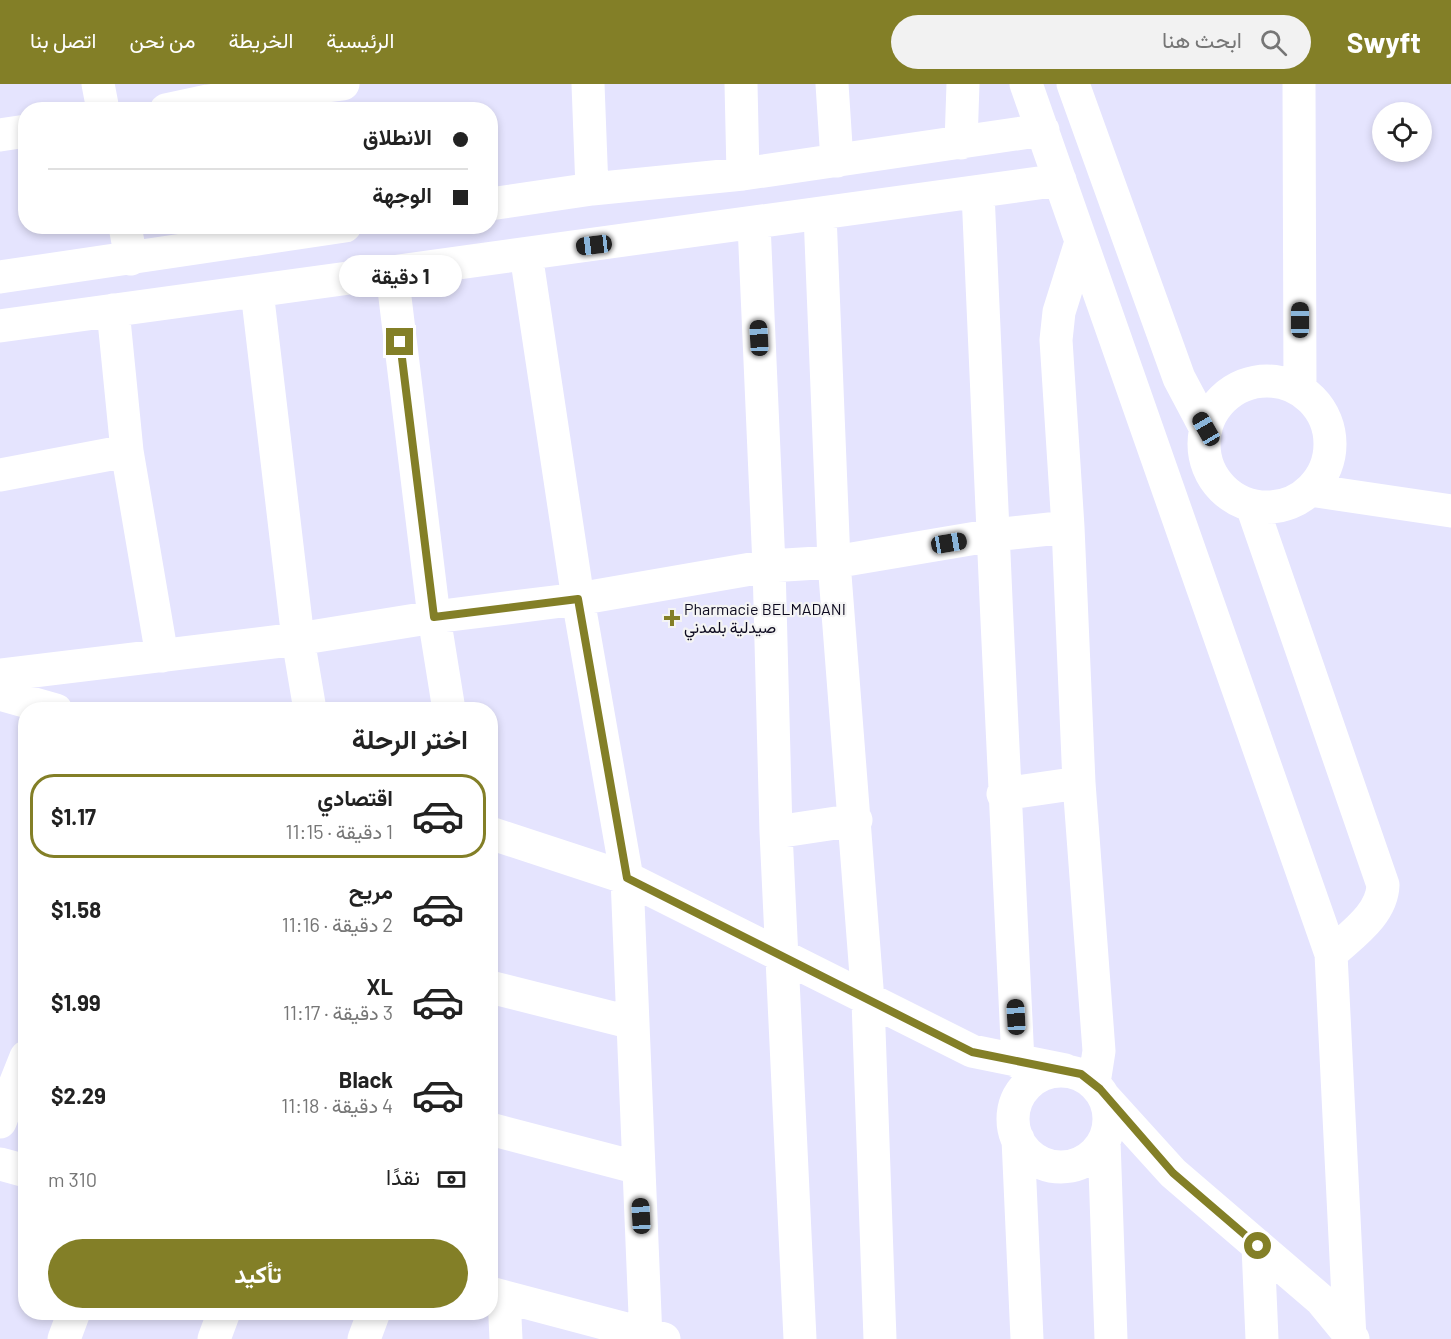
<!DOCTYPE html>
<html lang="ar">
<head>
<meta charset="utf-8">
<style>
	body { margin:0; font-family:Barlow,Vazirmatn,sans-serif; background:#f2f2f2; color:#222; direction:rtl; height:100vh; display:flex; flex-direction:column; font-size:22px; white-space:nowrap }
	* { box-sizing:border-box; margin:0 }
	p { font-size:20px; color:#767676 }
	.icon { flex:none; width:33px; height:33px; fill:none; stroke:currentColor; stroke-width:2; stroke-linecap:round; stroke-linejoin:round }
	.map { position:relative; flex:1; overflow:hidden; direction:ltr }
	.side { position:absolute; left:18px; top:618px; width:480px; height:618px; display:flex; flex-direction:column; background:#fff; border-radius:24px; box-shadow:0 3px 9px #0003; direction:rtl }
	.side>* { flex:none }
	.hud { position:absolute; left:18px; top:18px; width:480px; height:132px; border-radius:24px; box-shadow:0 3px 9px #0003; direction:rtl; display:grid; align-content:center; height:132px; padding:0 30px; background:#fff }
	.tools { position:absolute; left:1372px; top:18px; display:grid; gap:12px }
	.tools a { display:grid; place-items:center; width:60px; height:60px; border-radius:50%; background:#fff; box-shadow:0 3px 9px #0003; font-size:30px }
	.end { position:absolute; width:27px; height:27px; margin:-14px; border:8px solid #837f27; background:#fff; box-shadow:0 0 0 3px #fff }
	.from { border-radius:50% }
	.bubble { position:absolute; height:42px; border-radius:21px; background:#fff; box-shadow:0 3px 9px #0003; font-size:20px; font-weight:700; line-height:42px; text-align:center; direction:rtl }
	.car { position:absolute; width:18px; height:36px; margin:-18px -9px; border-radius:8px; box-shadow:0 0 4px 2px #0007; background:linear-gradient(#222 24%,#8ab4d8 0 40%,#222 0 76%,#8ab4d8 0 86%,#222 0) }
	.hud b { display:flex; align-items:center; gap:21px; height:57px; font-size:22px }
	.hud b+b { border-top:2px solid #e0e0e0 }
	.hud i { width:15px; height:15px; background:#222 }
	ul { padding:0; list-style:none }
	li { display:flex; align-items:center; gap:18px; height:84px; margin:0 12px 9px; padding:0 18px; border:3px solid transparent; border-radius:24px }
	li div { flex:1 }
	li b { display:block; font-size:22px }
	li em { font-style:normal; font-weight:700 }
	li.active { border-color:#837f27 }
	li>.icon { width:54px; height:54px; stroke-width:1.5 }
	h2 { padding:0 30px; font-size:27px; line-height:72px }
	.pay { display:flex; align-items:center; gap:15px; height:66px; padding:0 30px; font-size:22px }
	.pay p { margin-inline-start:auto }
	.button { display:flex; gap:12px; margin-top:auto; padding:12px 30px }
	.button a { flex:1; height:69px; border-radius:36px; background:#837f27; color:#fff; font-size:24px; font-weight:700; line-height:69px; text-align:center }
	header { display:flex; align-items:center; gap:36px; box-sizing:border-box; height:84px; padding:0 30px; background:#837f27; color:#fff }
	header strong { font-size:28px }
	nav { display:flex; gap:33px; margin-inline-start:auto; font-size:21px }
	.search { width:420px; height:54px; background:#f2f2f2; display:flex; align-items:center; gap:15px; box-sizing:border-box; padding:0 21px; border-radius:33px; color:#767676; font-size:22px }
	.map>svg:first-child { display:block }
</style>
</head>
<body>
<header>
<strong>Swyft</strong>
<div class="search"><svg class="icon" aria-label="search" viewBox="0 0 24 24"><circle cx="10" cy="10" r="6"/><path d="M15 15l6 6"/></svg>ابحث هنا</div>
<nav><a>الرئيسية</a><a>الخريطة</a><a>من نحن</a><a>اتصل بنا</a></nav>
</header>
<div class="map">
<svg width="1451" height="1255" viewBox="0 0 1451 1255">
	<rect width="100%" height="100%" fill="#e5e4fe"/>
	<g fill="none" stroke-linecap="round" stroke-linejoin="round">
		<path stroke="#fff" stroke-width="33" d="M98,0l5,26
			M588,0l4,105
			M741,0l2,90
			M832,0l5,77
			M1026,0l305,870 19,385
			M1073,0l106,294 27,51
			M1299,0l1,306
			M166,26l42,-9 135,-17
			M0,51l26,-4
			M961,59l2,-59
			M978,109c14,290 24,579 40,869
			M490,120l102,-15 151,-15 300,-44
			M820,130l14,348 34,439 12,338
			M754,140l15,342 7,266 24,507
			M125,142l6,33
			M1081,158l-22,70 -3,28 12,187 11,256 20,268 -5,32
			M526,170l52,345 49,279 19,461
			M392,189l42,344 15,93
			M0,193l345,-51
			M257,207l41,348 12,71
			M113,226l14,141 35,205
			M0,242l1060,-146
			M1204 360a63 63 0 1 1 126 0a63 63 0 1 1-126 0Z
			M0,391l127,-24
			M1310,406l141,21
			M1252,422l131,379c-1,30 -32,50 -52,69
			M0,591l298,-36 136,-22 144,-18 191,-33 65,-4 160,-27 74,-8
			M0,610l56,16
			M1003,710l76,-11
			M776,748l80,-12
			M490,749l137,45 345,173 93,19
			M490,903l143,36
			M1013 1035a48 48 0 1 1 96 0a48 48 0 1 1-96 0Z
			M1104,1013l69,76 148,127 32,39
			M0,1038l26,-65
			M490,1045l149,39
			M1018,1055l9,200
			M1104,1057l7,198
			M0,1080l26,7
			M1258,1162l4,93
			M490,1209l174,46
			M504,1213l2,42
			M64,1255l10,-27
			M214,1255l10,-27
			M364,1255l10,-27"/>
	</g>
	<g fill="none" stroke-linecap="round" stroke-linejoin="round">
		<path stroke="#837f27" stroke-width="8" d="M400,258l34,275 144,-18 49,279 345,174 109,22 19,15 73,84 85,73"/>
	</g>
	<path fill="#837f27" stroke="#f4f4f4" stroke-width="2" d="M669 525h6v6h6v6h-6v6h-6v-6h-6v-6h6z"/>
	<g text-anchor="middle" stroke-width="4.5" stroke-linejoin="round" paint-order="stroke">
		<g font-size="16" fill="#0d0a1f" stroke="#f4f4f4" text-anchor="start">
			<text x="684" y="531">Pharmacie BELMADANI<tspan x="684" dy="18">صيدلية بلمدني</tspan></text>
		</g>
	</g>
</svg>
<div class="tools">
<a><svg class="icon" aria-label="locate" viewBox="0 0 24 24"><circle cx="12" cy="12" r="6"/><path d="M12 2v4M12 18v4M2 12h4M18 12h4"/></svg></a>
</div>
<i class="end from" style="left:1258px;top:1162px"></i>
<i class="end" style="left:400px;top:258px"></i>
<div class="bubble" style="left:339px;top:171px;width:123px">1 دقيقة</div>
<i class="car" style="left:594px;top:161px;rotate:263deg"></i>
<i class="car" style="left:1300px;top:236px;rotate:0deg"></i>
<i class="car" style="left:759px;top:254px;rotate:357deg"></i>
<i class="car" style="left:1206px;top:345px;rotate:330deg"></i>
<i class="car" style="left:949px;top:459px;rotate:81deg"></i>
<i class="car" style="left:1016px;top:933px;rotate:357deg"></i>
<i class="car" style="left:641px;top:1132px;rotate:357deg"></i>
<div class="hud">
<b><i class="from"></i>الانطلاق</b>
<b><i></i>الوجهة</b>
</div>
<section class="side">
<h2>اختر الرحلة</h2>
<ul>
<li class="active"><svg class="icon" aria-label="car" viewBox="0 0 24 24"><path d="M5 17H2v-5l4-1 3-4h7l3 4 3 1v5h-3M9 17h6M6 11h13"/><circle cx="7" cy="17" r="2"/><circle cx="17" cy="17" r="2"/></svg><div><b>اقتصادي</b><p>1 دقيقة · 11:15</p></div><em>$1.17</em></li>
<li><svg class="icon" aria-label="car" viewBox="0 0 24 24"><path d="M5 17H2v-5l4-1 3-4h7l3 4 3 1v5h-3M9 17h6M6 11h13"/><circle cx="7" cy="17" r="2"/><circle cx="17" cy="17" r="2"/></svg><div><b>مريح</b><p>2 دقيقة · 11:16</p></div><em>$1.58</em></li>
<li><svg class="icon" aria-label="car" viewBox="0 0 24 24"><path d="M5 17H2v-5l4-1 3-4h7l3 4 3 1v5h-3M9 17h6M6 11h13"/><circle cx="7" cy="17" r="2"/><circle cx="17" cy="17" r="2"/></svg><div><b>XL</b><p>3 دقيقة · 11:17</p></div><em>$1.99</em></li>
<li><svg class="icon" aria-label="car" viewBox="0 0 24 24"><path d="M5 17H2v-5l4-1 3-4h7l3 4 3 1v5h-3M9 17h6M6 11h13"/><circle cx="7" cy="17" r="2"/><circle cx="17" cy="17" r="2"/></svg><div><b>Black</b><p>4 دقيقة · 11:18</p></div><em>$2.29</em></li>
</ul>
<div class="pay"><svg class="icon" aria-label="cash" viewBox="0 0 24 24"><path d="M3 7h18v10H3z"/><circle cx="12" cy="12" r="2"/></svg>نقدًا<p>310 m</p></div>
<div class="button"><a>تأكيد</a></div>
</section>
</div>
</body>
</html>
